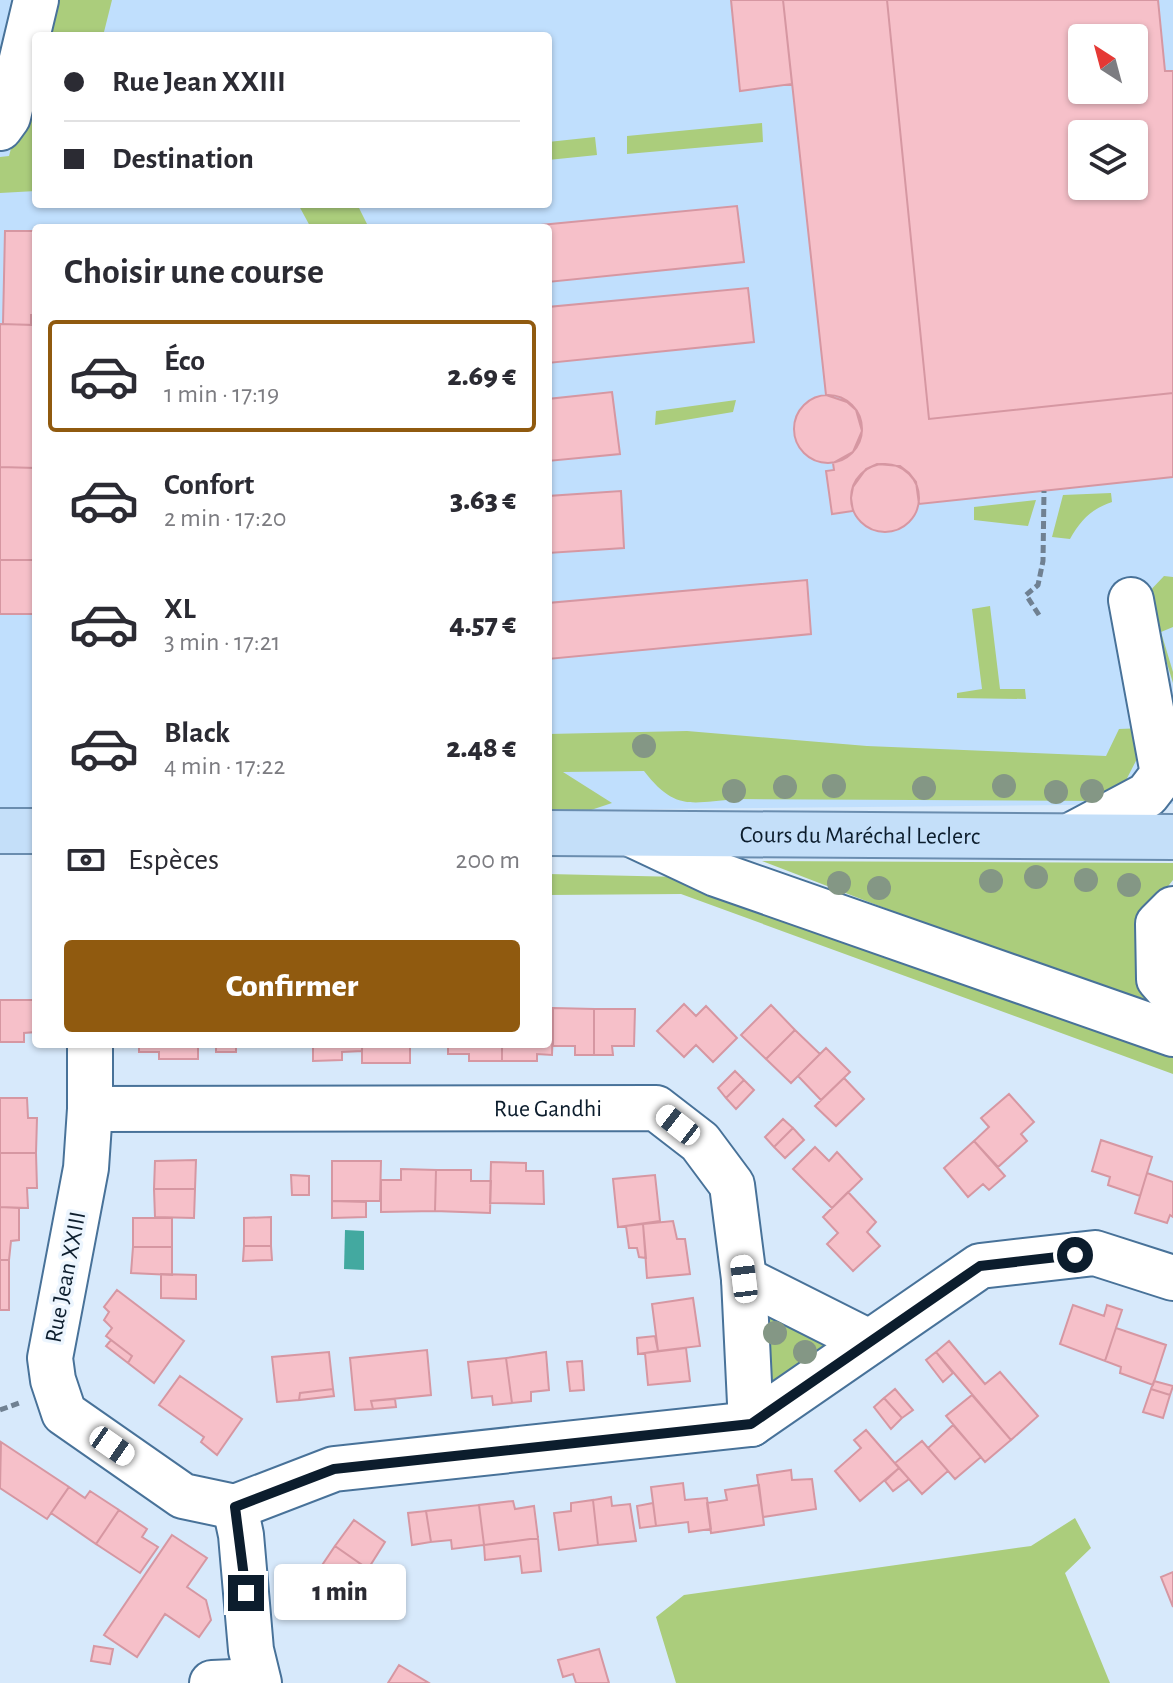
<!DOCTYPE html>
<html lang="fr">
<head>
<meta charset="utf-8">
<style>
	body { margin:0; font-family:"Alegreya Sans",sans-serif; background:#f7f7f7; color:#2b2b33; height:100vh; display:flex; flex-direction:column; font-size:30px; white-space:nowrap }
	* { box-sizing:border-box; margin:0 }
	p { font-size:26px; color:#7c7c81 }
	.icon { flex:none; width:44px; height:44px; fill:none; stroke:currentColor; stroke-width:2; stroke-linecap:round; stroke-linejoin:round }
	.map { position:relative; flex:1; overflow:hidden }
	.details { position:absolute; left:32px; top:224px; width:520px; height:824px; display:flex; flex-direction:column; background:#fff; border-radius:8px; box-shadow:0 2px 6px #0004 }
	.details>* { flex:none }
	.banner { position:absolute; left:32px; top:32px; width:520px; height:176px; border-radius:8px; box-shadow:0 2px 6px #0004; display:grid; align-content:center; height:176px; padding:0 32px; background:#fff }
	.needle { width:52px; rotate:324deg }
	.buttons { position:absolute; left:1068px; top:24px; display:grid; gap:16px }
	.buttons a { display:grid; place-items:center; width:80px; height:80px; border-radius:8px; background:#fff; box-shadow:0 2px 6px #0004; font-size:40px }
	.end { position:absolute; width:36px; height:36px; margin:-18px; border:10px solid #0c1d2d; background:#fff; box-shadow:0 0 0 4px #fff }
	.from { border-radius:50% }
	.bubble { position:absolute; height:56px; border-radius:8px; background:#fff; box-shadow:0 2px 6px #0004; font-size:26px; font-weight:800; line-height:56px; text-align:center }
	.car { position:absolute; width:24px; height:48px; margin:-24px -12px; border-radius:10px; box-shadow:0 0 6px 2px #0007; background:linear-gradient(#fff 24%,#345 0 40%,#fff 0 76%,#345 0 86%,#fff 0) }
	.banner b { display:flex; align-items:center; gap:28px; height:76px; font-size:30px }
	.banner b+b { border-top:2px solid #e1e1e2 }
	.banner i { width:20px; height:20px; background:#2b2b33 }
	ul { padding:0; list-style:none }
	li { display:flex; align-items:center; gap:24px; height:112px; margin:0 16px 12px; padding:0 16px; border:4px solid transparent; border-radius:8px }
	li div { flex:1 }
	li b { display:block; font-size:30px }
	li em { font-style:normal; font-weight:800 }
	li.selected { border-color:#905a0f }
	li>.icon { width:72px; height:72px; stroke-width:1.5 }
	h2 { padding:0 32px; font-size:36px; line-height:96px }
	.pay { display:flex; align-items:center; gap:20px; height:88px; padding:0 32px; font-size:30px }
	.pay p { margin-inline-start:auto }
	.cta { display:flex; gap:16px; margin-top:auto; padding:16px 32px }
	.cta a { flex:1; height:92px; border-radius:8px; background:#905a0f; color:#fff; font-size:32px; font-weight:800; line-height:92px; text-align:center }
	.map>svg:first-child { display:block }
</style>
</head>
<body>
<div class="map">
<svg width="1173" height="1683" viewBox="0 0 1173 1683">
	<rect width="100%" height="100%" fill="#d7e9fb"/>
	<path fill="#c0dffd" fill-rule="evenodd" d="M0,0h1173v804l-625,6v-582h-512v580h-36zM36,36h512v168h-512zM1082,38h52v52h-52zM1082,134h52v52h-52z"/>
	<path fill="#abcd7c" d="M51,0h61l-9,36h-62z
		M36,55v136l-36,2v-36l9,-1z
		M762,123l1,19 -136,12v-18z
		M595,137l2,18 -49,5v-18z
		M298,204h59l12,24h-58z
		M736,400l-3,12 -78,13 1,-14z
		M1111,493l1,9c-21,7 -31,18 -42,37l-18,-2 11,-42z
		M1036,500l-8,26 -54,-6v-13z
		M1164,576l9,1v50l-12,5 12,40v11l-27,-88z
		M990,606l10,83h25l1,10 -69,-1v-5l25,-4 -10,-80z
		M1144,728l-4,25 -18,35 -27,13 -359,-2c-46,4 -61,12 -92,-28l-81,1 49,31 -30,10 -34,-2v-77l139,-3 180,15 239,10 13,-27z
		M762,861l411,2v17l-16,20 6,115z
		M548,874l134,3 491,176v21l-492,-180 -133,1z
		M768,1309l72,33 -75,53 -3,-79z
		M1075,1518l16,30 -26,25 45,110h-434l-20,-66 28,-22 347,-49z"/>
	<path fill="#43a9a0" d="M345,1230l19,1v39l-20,-1z"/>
	<path fill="#f6c0c9" stroke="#d697a2" stroke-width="2" fill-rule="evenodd" d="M731,0h52l9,84 -52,7z
		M783,0h104l42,419 244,-26v84l-254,27 -3,-22 -7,-9 -9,-7 -23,-2 -11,5 -13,18 -2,11 2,13 -21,3 -6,-43 8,-1 -1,-7 20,-11 9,-21 -6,-21 -9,-8 -21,-7z
		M887,0h271l7,71h8v322l-244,26zM1082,38h52v52h-52zM1082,134h52v52h-52z
		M737,206l7,56 -196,20v-54h-39z
		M5,231h31v84h-5v10l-28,-1z
		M748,288l6,54 -206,21v-56z
		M0,324l36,1v143l-36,-1z
		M612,392l8,62 -72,7v-62z
		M794 429a34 34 0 1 1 68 0a34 34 0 1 1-68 0Z
		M851 498a34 34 0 1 1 68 0a34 34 0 1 1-68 0Z
		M0,467l36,1v92h-36z
		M621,491l3,57 -76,5v-57z
		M0,560h36v54h-36z
		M807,580l4,54 -263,25v-56z
		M0,1000h36v32l-12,1v9h-24z
		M684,1004l12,12 10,-10 31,32 -24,24 -17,-17 -12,12 -27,-26z
		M771,1005l24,25 -29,29 -25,-24z
		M553,1008l41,1v46h-19v-9h-22z
		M594,1009h41l-1,37h-22l1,9h-19z
		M548,1022h5l-1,33 -15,-1v7h-35v-17h46z
		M795,1030l25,24 -29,29 -25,-24z
		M139,1044h59v15h-39v-7h-20z
		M216,1044h20v8h-20z
		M313,1044h49v7l-20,1v8l-29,1z
		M362,1044h48v19h-48z
		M448,1044h54v17h-33v-7h-21z
		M826,1048l24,24 -29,28 -23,-24z
		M735,1071l9,9 -18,18 -8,-10z
		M844,1078l20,21 -28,27 -21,-20z
		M744,1080l10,10 -18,19 -10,-11z
		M1009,1094l25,28 -13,12 6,7 -29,26 -24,-26 15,-14 -8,-9z
		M0,1098h27l1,20h9l-1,35h-36z
		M783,1119l10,9 -19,19 -9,-10z
		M793,1128l11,12 -19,18 -11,-11z
		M1101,1140l51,17 -12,39 -32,-11 2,-8 -18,-6z
		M974,1141l31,35 -16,14 -6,-6 -15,13 -24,-29z
		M815,1147l14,14 8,-9 25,27 -30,29 -39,-39z
		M0,1153h36l1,35h-10l1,20 -28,-1z
		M196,1160l-1,29h-41l1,-28z
		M332,1161h49l-1,40h-48z
		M491,1162l35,1v8h17l1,33 -54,-1z
		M401,1169l35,1 -1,41 -54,1v-32h20z
		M436,1170h35v11h20l-1,32 -55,-2z
		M1147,1173l26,9v35l-3,-2 -3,8 -32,-10z
		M291,1175l18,1v19h-17z
		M655,1175l5,46 -42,6 -5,-48z
		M154,1189h41l-1,29 -39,-1z
		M848,1192l28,30 -9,10 13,14 -27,25 -26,-27 11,-11 -15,-16z
		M332,1201l34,1v15l-34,1z
		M0,1207l19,1v32l-8,1 -2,19h-9z
		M271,1217v29h-27v-28z
		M133,1218h39v29h-39z
		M673,1221l4,18h8l5,35 -43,4 -4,-54z
		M643,1224l3,34 -7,-1 -2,-9h-8l-3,-22z
		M244,1246h27l1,14 -29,1z
		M133,1247h39v28l-41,-2z
		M0,1260h9v50h-9z
		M161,1274l35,1v24l-35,-1z
		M117,1290l67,51 -30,42 -26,-20 4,-7 -26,-20 6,-8 -8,-8 5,-8 -5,-5z
		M693,1298l7,48 -42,5 -6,-47z
		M1073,1305l31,11 3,-11 15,5 -17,51 -45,-17z
		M1116,1328l50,17 -13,40 -33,-12 1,-6 -16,-6z
		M655,1336l3,15 -20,3 -1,-16z
		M111,1340l21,16 -4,7 -22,-17z
		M949,1341l36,43 15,-12 38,44 -27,24 -75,-88z
		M686,1348l4,33 -42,4 -3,-32z
		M427,1350l4,45 -60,6 2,8 -18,1 -5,-52z
		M329,1352l4,37 -33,4 -1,7 -22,2 -5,-45z
		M546,1352l3,38 -18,2v9l-19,2 -6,-45z
		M936,1352l17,21 -10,9 -17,-22z
		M506,1358l6,45 -19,2 -1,-9 -20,2 -4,-36z
		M582,1361l2,29 -14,1 -3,-29z
		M180,1376l62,43 -25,36 -16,-13 3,-5 -45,-32z
		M1154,1381l19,5 -3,9 -19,-6z
		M333,1389l1,7 -35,4 1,-7z
		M895,1389l18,21 -11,8 -18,-20z
		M1151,1389l19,6 -7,23 -20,-6z
		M972,1395l39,45 -26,22 -39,-46z
		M884,1398l18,20 -11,11 -17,-22z
		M395,1399l1,8 -23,2 -2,-8z
		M953,1425l28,32 -26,22 -27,-31z
		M866,1430l33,38 -39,33 -25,-30 26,-23 -7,-8z
		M922,1441l26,30 -26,23 -27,-31z
		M1,1442l68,45 -22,32 -47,-31z
		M899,1468l10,11 -16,12 -8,-10z
		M791,1470l1,10 20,-1 4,30 -53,8 -6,-42z
		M683,1483l2,17 22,-2 4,31 -22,3 -1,-10 -32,4 -5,-39z
		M759,1485l5,40 -53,8 -4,-30 20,-3 -2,-10z
		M69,1487l16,11 5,-7 29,19 -23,34 -45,-31z
		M611,1497l1,9 18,-2 6,37 -38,4 -5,-45z
		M593,1500l5,45 -39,5 -5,-37 17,-2v-8z
		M513,1501l2,8 19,-3 4,32 -54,7 -5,-40z
		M653,1503l3,23 -16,2 -3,-22z
		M479,1505l5,40 -32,4 -1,-9 -20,2 -5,-31z
		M119,1510l28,19 -5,8 16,10 -18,26 -44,-29z
		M426,1511l5,31 -19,3 -4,-32z
		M354,1520l31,22 -17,27 -33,-23z
		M172,1535l35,23 -20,29 19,13 5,20 -12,17 -34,-23 -28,43 -33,-22z
		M538,1538l3,33 -19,2 -2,-17 -35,4 -1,-15z
		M335,1546l33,23 -20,29 -8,-5 -11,16 -25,-17z
		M1173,1572v35l-12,-30z
		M94,1646l19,3 -3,15 -19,-3z
		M599,1649l10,34h-33l-3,-9 -10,3 -5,-17z
		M399,1665l30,18h-41z"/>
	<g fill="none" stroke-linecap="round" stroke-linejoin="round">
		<g stroke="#487299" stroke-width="48">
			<g id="minor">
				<path d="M0,128l8,-11 28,-117"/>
				<path d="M631,834l85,40 457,160"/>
				<path d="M1070,836l77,-41 16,-21 -32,-174"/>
				<path d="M1173,909l-15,15 1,55 14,16"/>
				<path d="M90,1044v65l-4,59 -36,190 3,22 11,33 119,83 52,11 99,-38 417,-45 229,-158 115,-13 78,25"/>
				<path id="s1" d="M90,1109l566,-1 44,34 32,43 12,94 7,145"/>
				<path d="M744,1279l125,63"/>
				<path d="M235,1507l6,28 10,115 8,33"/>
				<path d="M212,1683l46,-2"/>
			</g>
		</g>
		<g stroke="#6a8daf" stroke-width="48">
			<g id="major">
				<path d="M0,831h36"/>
				<path id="s2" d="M548,833l625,4"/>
			</g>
		</g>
		<path stroke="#708192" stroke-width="5" stroke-dasharray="8 4" stroke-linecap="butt" d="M1039,615l-13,-20 12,-10 5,-24 1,-70
			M0,1410l22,-8"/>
		<use href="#minor" stroke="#fff" stroke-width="44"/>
		<use href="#major" stroke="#c4dff9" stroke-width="44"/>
	</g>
	<g fill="#849785">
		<circle cx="644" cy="746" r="12"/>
		<circle cx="834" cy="786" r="12"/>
		<circle cx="1004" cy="786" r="12"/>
		<circle cx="785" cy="787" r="12"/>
		<circle cx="924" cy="788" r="12"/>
		<circle cx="734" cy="791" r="12"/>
		<circle cx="1092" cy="791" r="12"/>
		<circle cx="1056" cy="792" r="12"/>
		<circle cx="1036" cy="877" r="12"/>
		<circle cx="1086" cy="880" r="12"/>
		<circle cx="991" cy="881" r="12"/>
		<circle cx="839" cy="883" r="12"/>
		<circle cx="1129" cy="885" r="12"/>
		<circle cx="879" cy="888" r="12"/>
		<circle cx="775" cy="1333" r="12"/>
		<circle cx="805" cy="1352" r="12"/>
	</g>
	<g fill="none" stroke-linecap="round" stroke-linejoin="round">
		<path stroke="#0c1d2d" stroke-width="10" d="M246,1593l-11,-86 99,-38 417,-45 229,-158 95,-11"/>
	</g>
	<g text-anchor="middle" stroke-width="7" stroke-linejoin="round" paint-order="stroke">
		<g font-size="24" fill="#0c1d2d" stroke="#ecf5fe">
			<text dy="8" stroke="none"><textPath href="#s2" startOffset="312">Cours du Maréchal Leclerc</textPath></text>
			<text dy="8" stroke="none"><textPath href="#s1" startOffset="458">Rue Gandhi</textPath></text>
			<text transform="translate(65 1277) rotate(-79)" y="8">Rue Jean XXIII</text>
		</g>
	</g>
</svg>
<div class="buttons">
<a><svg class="needle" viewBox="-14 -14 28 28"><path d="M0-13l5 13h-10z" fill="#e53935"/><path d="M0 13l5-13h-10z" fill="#7c7c81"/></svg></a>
<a><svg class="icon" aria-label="layers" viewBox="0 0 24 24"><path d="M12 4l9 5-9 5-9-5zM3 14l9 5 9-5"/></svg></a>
</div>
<i class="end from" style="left:1075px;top:1255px"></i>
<i class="end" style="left:246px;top:1593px"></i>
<div class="bubble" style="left:274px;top:1564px;width:132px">1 min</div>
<i class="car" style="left:678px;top:1125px;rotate:308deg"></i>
<i class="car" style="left:744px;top:1279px;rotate:353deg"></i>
<i class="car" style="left:112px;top:1446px;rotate:125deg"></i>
<div class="banner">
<b><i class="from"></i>Rue Jean XXIII</b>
<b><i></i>Destination</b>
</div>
<section class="details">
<h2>Choisir une course</h2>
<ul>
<li class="selected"><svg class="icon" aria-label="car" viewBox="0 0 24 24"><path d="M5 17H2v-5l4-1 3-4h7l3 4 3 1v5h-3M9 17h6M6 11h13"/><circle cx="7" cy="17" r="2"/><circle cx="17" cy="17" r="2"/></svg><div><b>Éco</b><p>1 min · 17:19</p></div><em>2.69 €</em></li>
<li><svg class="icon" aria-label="car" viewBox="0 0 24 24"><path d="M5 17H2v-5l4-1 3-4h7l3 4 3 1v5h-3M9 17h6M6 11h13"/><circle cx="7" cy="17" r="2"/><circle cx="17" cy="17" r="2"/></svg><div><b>Confort</b><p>2 min · 17:20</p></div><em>3.63 €</em></li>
<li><svg class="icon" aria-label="car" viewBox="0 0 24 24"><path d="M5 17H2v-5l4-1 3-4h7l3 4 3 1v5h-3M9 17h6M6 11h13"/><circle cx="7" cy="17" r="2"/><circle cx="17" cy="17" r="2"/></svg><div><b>XL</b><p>3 min · 17:21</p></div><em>4.57 €</em></li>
<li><svg class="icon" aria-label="car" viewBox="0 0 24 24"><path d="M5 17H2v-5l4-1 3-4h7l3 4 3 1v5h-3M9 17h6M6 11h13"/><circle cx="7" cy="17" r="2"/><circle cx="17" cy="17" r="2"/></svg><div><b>Black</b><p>4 min · 17:22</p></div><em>2.48 €</em></li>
</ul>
<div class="pay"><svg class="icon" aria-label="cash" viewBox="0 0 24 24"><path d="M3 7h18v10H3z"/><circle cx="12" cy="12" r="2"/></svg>Espèces<p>200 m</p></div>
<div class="cta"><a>Confirmer</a></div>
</section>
</div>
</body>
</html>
